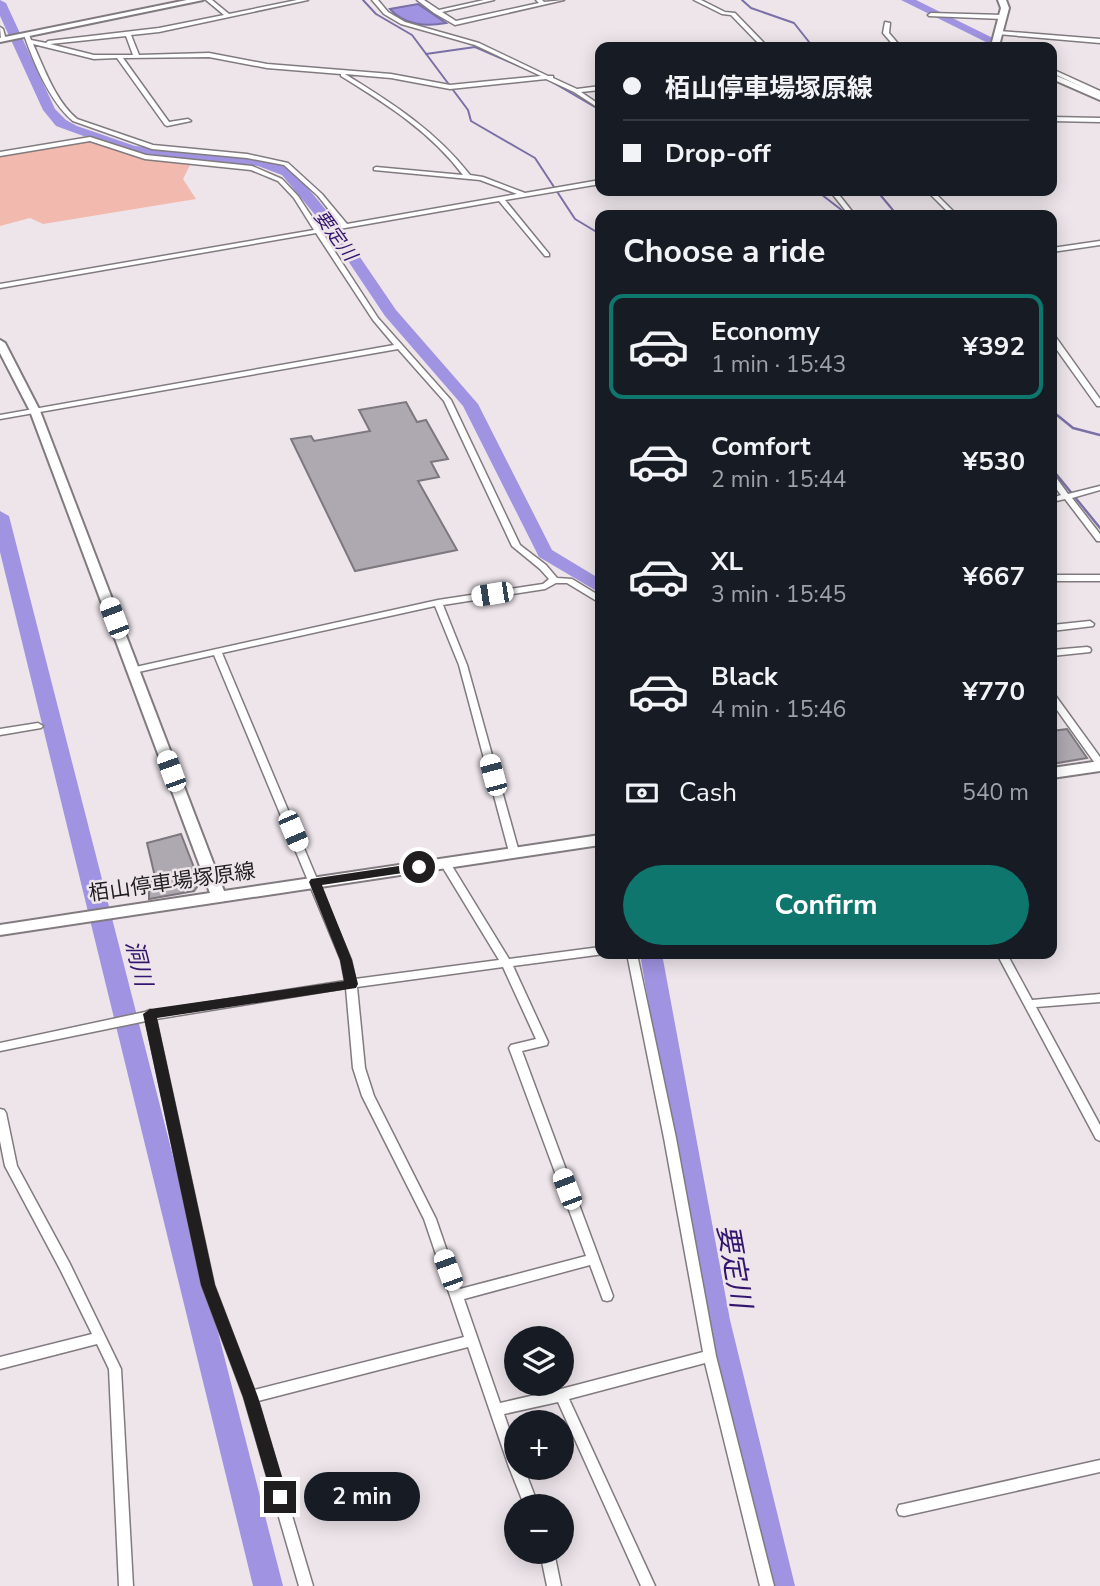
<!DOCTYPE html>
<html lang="en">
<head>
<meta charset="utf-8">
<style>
	body { margin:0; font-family:"Nunito Sans","Noto Sans JP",sans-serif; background:#20242c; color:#f1f3f6; height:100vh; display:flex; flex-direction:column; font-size:26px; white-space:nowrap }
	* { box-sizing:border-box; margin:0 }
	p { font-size:23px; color:#9ea1a6 }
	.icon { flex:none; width:38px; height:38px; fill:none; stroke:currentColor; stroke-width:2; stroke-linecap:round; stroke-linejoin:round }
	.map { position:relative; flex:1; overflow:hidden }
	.panel { position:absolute; left:595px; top:210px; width:462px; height:749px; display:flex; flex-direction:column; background:#171b24; border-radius:14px; box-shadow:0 4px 18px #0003 }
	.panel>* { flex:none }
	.banner { position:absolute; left:595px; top:42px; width:462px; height:154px; border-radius:14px; box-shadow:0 4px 18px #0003; display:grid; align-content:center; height:154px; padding:0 28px; background:#171b24 }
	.buttons { position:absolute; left:504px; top:1326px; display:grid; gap:14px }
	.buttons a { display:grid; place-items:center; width:70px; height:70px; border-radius:50%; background:#171b24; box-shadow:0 4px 18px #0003; font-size:35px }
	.end { position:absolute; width:32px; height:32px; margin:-16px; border:9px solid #201e1f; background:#fff; box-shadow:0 0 0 4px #fff }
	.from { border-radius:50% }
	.bubble { position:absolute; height:49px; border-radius:24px; background:#171b24; box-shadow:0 4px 18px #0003; font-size:23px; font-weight:700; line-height:49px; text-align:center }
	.car { position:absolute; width:21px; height:42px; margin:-21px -10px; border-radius:9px; box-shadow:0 0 5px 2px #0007; background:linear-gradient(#fff 24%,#345 0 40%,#fff 0 76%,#345 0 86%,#fff 0) }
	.banner b { display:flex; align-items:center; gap:24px; height:66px; font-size:26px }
	.banner b+b { border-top:2px solid #363941 }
	.banner i { width:18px; height:18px; background:#f1f3f6 }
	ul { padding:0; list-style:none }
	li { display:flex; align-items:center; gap:21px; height:105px; margin:0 14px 10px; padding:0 14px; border:4px solid transparent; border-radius:14px }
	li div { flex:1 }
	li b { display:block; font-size:26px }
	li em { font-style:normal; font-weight:700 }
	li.active { border-color:#0f766e }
	li>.icon { width:63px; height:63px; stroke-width:1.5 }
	h2 { padding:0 28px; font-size:32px; line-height:84px }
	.pay { display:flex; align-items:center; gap:18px; height:77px; padding:0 28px; font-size:26px }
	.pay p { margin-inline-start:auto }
	.cta { display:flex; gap:14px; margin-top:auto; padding:14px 28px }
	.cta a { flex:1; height:80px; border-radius:42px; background:#0f766e; color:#fff; font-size:28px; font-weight:700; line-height:80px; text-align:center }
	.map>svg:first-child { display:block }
</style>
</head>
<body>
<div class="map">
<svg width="1100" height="1586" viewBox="0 0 1100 1586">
	<rect width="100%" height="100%" fill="#ede5ea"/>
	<path fill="#f2b9af" d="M92,141l48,17 50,7 -7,14 13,20 -153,25 -13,-6 -30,8v-71z"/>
	<path fill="#a093e1" stroke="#7a70a7" stroke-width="2" d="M418,4l28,19c-20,4 -42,2 -56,-14z"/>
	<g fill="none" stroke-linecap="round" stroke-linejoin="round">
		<path stroke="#7a70a7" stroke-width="2" d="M363,0l13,14 36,21 56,75 3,11 64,37 40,61 25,15
			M742,0l9,8 43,15 19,24
			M426,54l49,-7 65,28
			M547,79l53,31
			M817,191l31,24
			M877,191l20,24"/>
		<path stroke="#7a70a7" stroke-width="2.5" d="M1052,411l21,17 27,7
			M1052,469l48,59"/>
		<path fill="#a093e1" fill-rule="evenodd" d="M0,0l6,3 49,106 11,11 11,6 58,20 125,12 32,11 44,53 60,88 82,94 74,146 48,29v14l-61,-36 -76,-151 -78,-90 -59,-88 -44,-53 -24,-9 -125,-12 -77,-28 -13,-16 -43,-94z
			M901,0h15l95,47h-15z
			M1052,69l48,21v9l-48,-21z
			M0,511l9,5 274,1070h-30l-253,-1034z
			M640,954h22l68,366 65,266h-30l-63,-266z"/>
	</g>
	<path fill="#aea9b0" stroke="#7c787e" stroke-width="2" d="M406,402l11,20 9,-2 22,39 -17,3 8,15 -21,4 39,69 -102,21 -64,-132 20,-3 3,5 56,-10 -11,-21z
		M1067,729l20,29 -35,6v-33z
		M181,834l19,49 -6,8 -45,8v-17l7,-1 -9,-38z"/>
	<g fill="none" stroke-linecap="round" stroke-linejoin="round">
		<g stroke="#817b7f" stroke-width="3">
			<path id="street" d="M206,0h6l17,14 68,-14h11l-149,32 -28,3 8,20 70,-2 58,11 124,10 59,11 91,-9 -66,-31 -74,-21 -17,-10 -12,-14h6l10,12 17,10 74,21 69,33h5v2l24,11 23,-3v4l-19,2 19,13v4l-26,-17 -28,-13 -96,10 -59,-11 -46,-4c47,29 91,57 125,101l13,2 42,16 75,-13v4l-95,16 44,54v2h-4l-46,-55 -177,31 56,86 73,82 69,145 26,20 11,13 15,1 28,17v7l-33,-20h-11l-11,6 -102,16 24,60 52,187 -1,2 -4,1 -5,-3 -50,-187 -24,-59 -213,47 129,307 4,19 144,-19 -59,-97 5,-3 4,1 60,98 91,-12v7h4l-91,12 35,76 -1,3 -25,6 91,245 -2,4 -4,1 -4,-1 -13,-35 -126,34 36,104 61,-14 142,-37 -39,-214 -37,-184h10l39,184 40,218 58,230h-14l-55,-223 -136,36 86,187h-14l-83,-184 -54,12 12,35v19h8l15,39h-14l-16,-40 -41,-120 -210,54 55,185h-14l-55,-189 -42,-112 -56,-264 -146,30v-8l145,-31 5,-2 3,1 192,-30 -4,-21 -127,-305 -80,18 -3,-1 -1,-2 1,-2 307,-68 105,-16 6,-5 -9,-10 -28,-23 -68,-145 -46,-52 -398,70v-4l394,-70 -21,-25 -57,-87 -316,55v-4l314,-54 -20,-32 -16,-17 -27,-11 -106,-11 -55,-18 -90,15v-4l90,-15 56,18 106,11 30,13 16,17 22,33 21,-4 -23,-29 -34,-31 -37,-7 -95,-9 -79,-28c-23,-19 -39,-58 -49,-86l5,-1 2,6 15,3 2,-2 111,-13 65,-13zM126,36l7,19h-39l-44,-11zM33,44l61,15 23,-1 48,67 2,1 24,-5 -3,-2 -19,3 -46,-64 86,-1 58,11 74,6v2c45,28 89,55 122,99l-87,-8 -2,1v2l106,10 37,14 -170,30 -25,-30 -34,-31 -41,-9 -94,-9 -76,-26c-22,-19 -32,-49 -44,-75zM503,967l33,72 -25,6 -2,3 77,208 -126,33 -24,-70 -62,-123 -9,-28 -8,-81zM346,988l7,80 9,28 62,123 40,118 -210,53 -40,-105 -58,-266z
				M417,0h7l15,10 45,-10h10l-52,12 14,9 83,-18 -3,-3h6l2,2 20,-2 -109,25 -21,-12z
				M694,0h7l24,12 10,1 33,34h-6l-31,-32 -9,-1z
				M931,13l72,2 3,2 -3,2 -74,-3 -1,-1z
				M885,22l5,1 -1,10 12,14h-6l-12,-14z
				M0,27l3,2 3,11 -5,-1z
				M999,31l101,8v4l-103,-9v-2z
				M996,43l3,2 -1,1 -24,1z
				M1052,69l48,22v4l-48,-22z
				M1052,117l48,1v4l-48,-1z
				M830,191h6l19,24h-6z
				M927,191h6l24,24h-6z
				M1100,241v4l-48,7v-4z
				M1052,336h3l45,63v7h-3l-45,-63z
				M1052,476h3l13,18 32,-8v4l-28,8 28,36v7h-3l-32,-42 -13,3v-4l9,-3 -9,-12z
				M1052,575h48v6h-48z
				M1090,621l4,3 -1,2 -41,5v-6z
				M1087,647l3,1 1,2 -1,2 -38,4v-6z
				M1052,694l3,1 45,62v10l-3,-1 -45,-63z
				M38,723l5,3 -2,2 -41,7v-6z
				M997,954h10l25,46 68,-6v8l-64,5 64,118v16l-4,-2z
				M0,1109l4,1 2,3 11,53 53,98 51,105 12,217h-14l-10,-217 -12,-25 -97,25v-12l92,-23 -31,-63 -56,-105 -5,-25z
				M1100,1460v12l-196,44 -5,-1 -2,-5 2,-5 5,-1z
				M540,1552h14l7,34h-14z"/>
		</g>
		<g stroke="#817b7f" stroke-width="4">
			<path id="secondary" d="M187,0h16l-203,42v-4z
				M998,0h8l3,8 -9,34 3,5h-8l-3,-5 9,-34z
				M1052,74l48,20v6l-48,-21z
				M0,340l5,3 35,68 184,480 376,-56v10l-600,90v-10l210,-32 -180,-482 -30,-58z
				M1100,761v10l-48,7v-10z"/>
		</g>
		<use href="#street" fill="#fff" fill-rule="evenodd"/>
		<use href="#secondary" fill="#fff" fill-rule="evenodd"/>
	</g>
	<path fill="#201e1f" d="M419,863l6,4 -2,3 -101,15 30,75 6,24 -2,4 -199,30 58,267 43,112 30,100 -3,6 -5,2 -6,-2 -2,-6 -29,-100 -42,-112 -58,-271 7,-5 194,-28 -4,-21 -31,-78 2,-3z"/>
	<g text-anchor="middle" stroke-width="5" stroke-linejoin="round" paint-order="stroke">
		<g font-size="19" font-style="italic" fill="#33156f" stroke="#ede5ea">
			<text transform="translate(336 235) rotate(54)" y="7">要定川</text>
		</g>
		<g font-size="21" fill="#201e1f" stroke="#ede5ea">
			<text transform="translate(172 882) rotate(-8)" y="7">栢山停車場塚原線</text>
		</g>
		<g font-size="23" font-style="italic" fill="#33156f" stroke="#ede5ea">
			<text transform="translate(139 963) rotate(76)" y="8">洞川</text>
		</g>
		<g font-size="28" font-style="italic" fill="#33156f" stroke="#ede5ea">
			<text transform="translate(735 1266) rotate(80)" y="10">要定川</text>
		</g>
	</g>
</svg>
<div class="buttons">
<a><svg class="icon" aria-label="layers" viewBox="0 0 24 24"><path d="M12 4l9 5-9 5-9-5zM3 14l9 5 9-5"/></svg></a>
<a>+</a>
<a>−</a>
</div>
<i class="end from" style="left:419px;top:867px"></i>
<i class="end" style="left:280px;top:1497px"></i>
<div class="bubble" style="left:304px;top:1472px;width:116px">2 min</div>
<i class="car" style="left:492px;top:594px;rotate:261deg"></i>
<i class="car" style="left:114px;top:618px;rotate:339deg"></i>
<i class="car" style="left:171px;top:771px;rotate:340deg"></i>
<i class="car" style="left:493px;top:775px;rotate:345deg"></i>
<i class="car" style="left:293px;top:831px;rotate:157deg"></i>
<i class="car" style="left:567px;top:1189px;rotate:339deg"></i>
<i class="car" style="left:448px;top:1270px;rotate:340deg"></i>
<div class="banner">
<b><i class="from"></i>栢山停車場塚原線</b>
<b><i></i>Drop-off</b>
</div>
<section class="panel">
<h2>Choose a ride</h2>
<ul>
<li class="active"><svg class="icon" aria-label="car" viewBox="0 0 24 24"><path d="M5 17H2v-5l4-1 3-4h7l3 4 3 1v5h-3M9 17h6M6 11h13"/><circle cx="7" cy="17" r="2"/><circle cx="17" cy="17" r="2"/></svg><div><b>Economy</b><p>1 min · 15:43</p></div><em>¥392</em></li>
<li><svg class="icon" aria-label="car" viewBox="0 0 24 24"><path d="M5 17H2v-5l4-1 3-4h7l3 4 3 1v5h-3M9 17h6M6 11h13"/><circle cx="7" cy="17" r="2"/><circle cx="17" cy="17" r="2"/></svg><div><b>Comfort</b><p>2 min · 15:44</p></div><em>¥530</em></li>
<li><svg class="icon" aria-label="car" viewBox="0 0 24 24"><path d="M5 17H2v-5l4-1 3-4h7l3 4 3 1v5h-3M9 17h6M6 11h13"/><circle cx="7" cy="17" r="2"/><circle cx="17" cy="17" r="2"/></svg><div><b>XL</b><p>3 min · 15:45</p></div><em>¥667</em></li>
<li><svg class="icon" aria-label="car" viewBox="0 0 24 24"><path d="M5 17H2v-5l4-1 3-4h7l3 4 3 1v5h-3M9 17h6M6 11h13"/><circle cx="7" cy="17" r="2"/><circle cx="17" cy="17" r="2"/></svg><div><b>Black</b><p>4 min · 15:46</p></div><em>¥770</em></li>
</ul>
<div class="pay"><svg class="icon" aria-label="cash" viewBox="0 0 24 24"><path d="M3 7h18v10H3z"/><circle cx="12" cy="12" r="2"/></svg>Cash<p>540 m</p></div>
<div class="cta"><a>Confirm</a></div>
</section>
</div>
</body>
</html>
